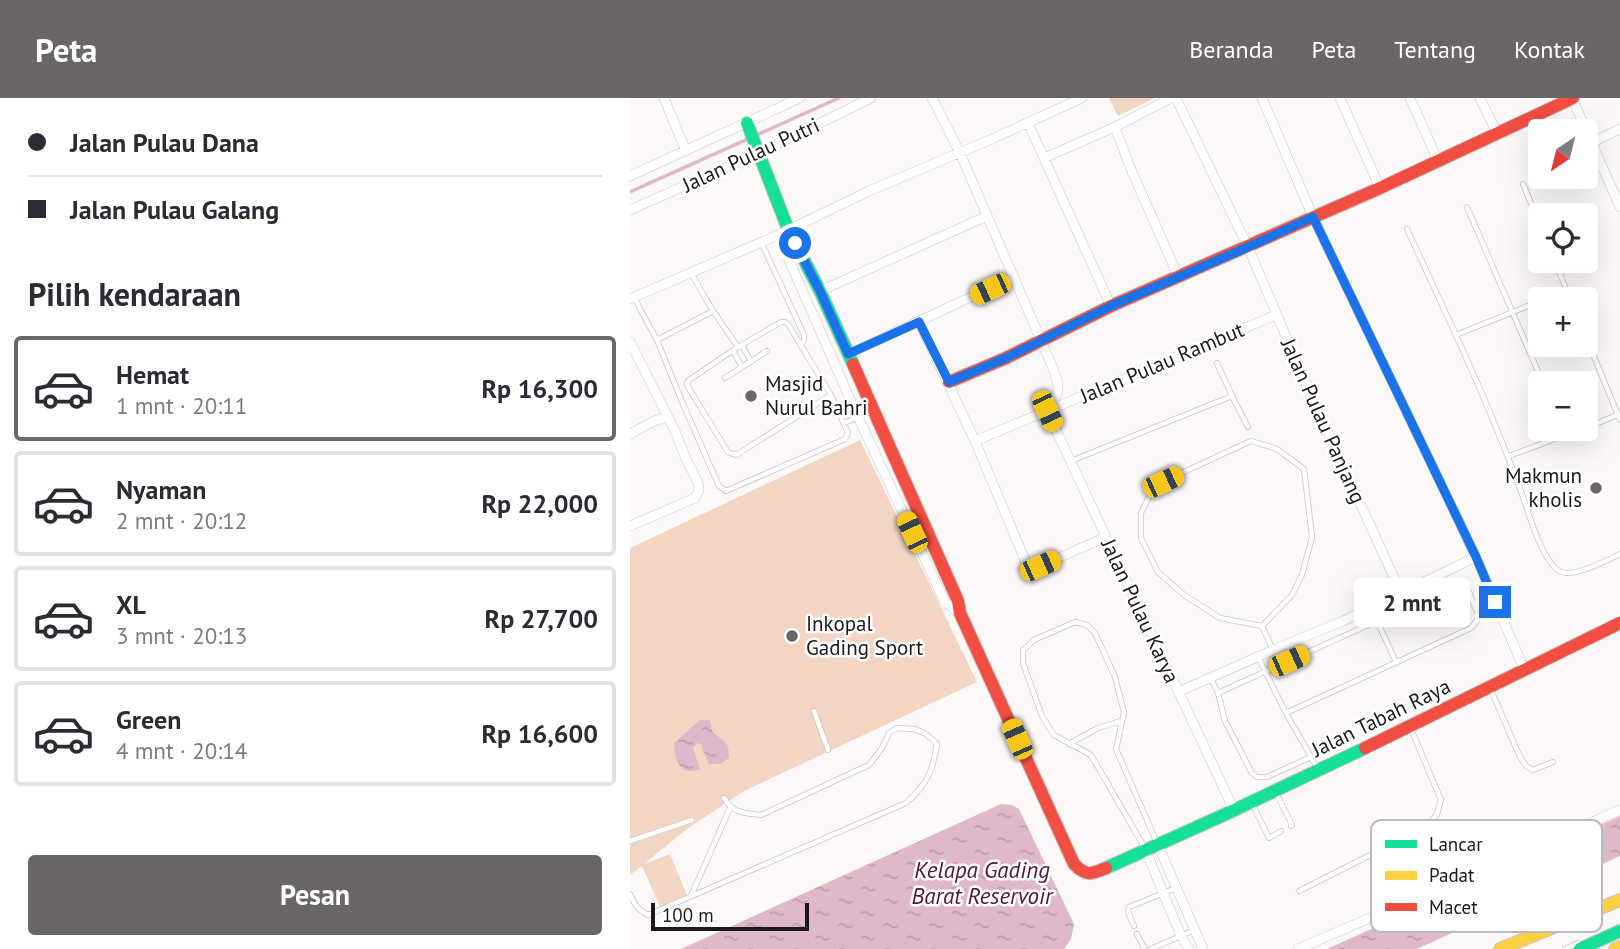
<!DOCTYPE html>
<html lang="id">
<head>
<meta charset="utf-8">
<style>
	body { margin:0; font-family:"PT Sans",sans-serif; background:#f7f7f7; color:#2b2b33; height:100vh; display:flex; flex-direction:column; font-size:26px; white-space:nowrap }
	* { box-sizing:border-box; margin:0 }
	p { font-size:23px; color:#7c7c81 }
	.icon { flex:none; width:38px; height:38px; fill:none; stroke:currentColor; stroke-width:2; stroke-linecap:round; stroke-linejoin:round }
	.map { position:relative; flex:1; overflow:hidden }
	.sheet { display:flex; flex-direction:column; background:#fff; width:630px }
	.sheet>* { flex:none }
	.banner { display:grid; align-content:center; height:154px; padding:0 28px; background:#fff }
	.needle { width:46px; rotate:215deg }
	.buttons { position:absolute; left:898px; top:21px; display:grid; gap:14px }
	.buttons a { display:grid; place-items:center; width:70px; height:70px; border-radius:7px; background:#fff; box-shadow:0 7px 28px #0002; font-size:35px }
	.scale { position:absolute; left:21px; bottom:18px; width:158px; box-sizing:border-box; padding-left:7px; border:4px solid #1c1818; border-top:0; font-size:19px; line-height:24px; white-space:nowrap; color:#1c1818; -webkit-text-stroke:5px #fff; paint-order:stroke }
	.end { position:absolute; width:32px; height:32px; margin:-16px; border:9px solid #1a73e8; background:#fff; box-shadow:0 0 0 4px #fff }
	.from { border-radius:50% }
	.bubble { position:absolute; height:49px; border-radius:7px; background:#fff; box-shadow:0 7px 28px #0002; font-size:23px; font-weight:700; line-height:49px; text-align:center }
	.car { position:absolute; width:21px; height:42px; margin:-21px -10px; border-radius:9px; box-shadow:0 0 5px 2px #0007; background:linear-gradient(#f5c518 24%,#345 0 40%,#f5c518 0 76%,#345 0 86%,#f5c518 0) }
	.banner b { display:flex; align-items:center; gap:24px; height:66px; font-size:26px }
	.banner b+b { border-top:2px solid #e1e1e2 }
	.banner i { width:18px; height:18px; background:#2b2b33 }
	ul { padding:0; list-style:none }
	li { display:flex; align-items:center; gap:21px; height:105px; margin:0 14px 10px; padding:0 14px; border:4px solid #e1e1e2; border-radius:7px }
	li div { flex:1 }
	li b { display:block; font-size:26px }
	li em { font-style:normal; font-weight:700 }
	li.current { border-color:#6b6666 }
	li>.icon { width:63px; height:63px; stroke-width:1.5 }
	h2 { padding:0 28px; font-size:32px; line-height:84px }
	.primary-button { display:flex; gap:14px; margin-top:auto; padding:14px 28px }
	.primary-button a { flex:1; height:80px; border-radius:7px; background:#6b6666; color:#fff; font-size:28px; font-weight:700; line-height:80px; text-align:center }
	header { display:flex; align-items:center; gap:42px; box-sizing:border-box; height:98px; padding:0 35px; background:#6b6666; color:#fff }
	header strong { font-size:33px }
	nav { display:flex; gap:38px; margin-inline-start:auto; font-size:24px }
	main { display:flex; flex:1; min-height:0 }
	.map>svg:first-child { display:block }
</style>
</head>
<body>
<header>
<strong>Peta</strong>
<nav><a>Beranda</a><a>Peta</a><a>Tentang</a><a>Kontak</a></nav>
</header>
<main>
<section class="sheet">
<div class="banner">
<b><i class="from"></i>Jalan Pulau Dana</b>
<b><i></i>Jalan Pulau Galang</b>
</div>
<h2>Pilih kendaraan</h2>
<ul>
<li class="current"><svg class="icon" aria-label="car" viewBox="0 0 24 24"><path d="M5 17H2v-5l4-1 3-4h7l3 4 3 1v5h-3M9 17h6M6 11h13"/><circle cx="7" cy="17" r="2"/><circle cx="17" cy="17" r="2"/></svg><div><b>Hemat</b><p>1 mnt · 20:11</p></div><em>Rp 16,300</em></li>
<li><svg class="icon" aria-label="car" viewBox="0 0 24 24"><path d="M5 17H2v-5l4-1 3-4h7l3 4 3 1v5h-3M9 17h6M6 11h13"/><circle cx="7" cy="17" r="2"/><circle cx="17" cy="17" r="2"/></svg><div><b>Nyaman</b><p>2 mnt · 20:12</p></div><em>Rp 22,000</em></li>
<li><svg class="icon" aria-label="car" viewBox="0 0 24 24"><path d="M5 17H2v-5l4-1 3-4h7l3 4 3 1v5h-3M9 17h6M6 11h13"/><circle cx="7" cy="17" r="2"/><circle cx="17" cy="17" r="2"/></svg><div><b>XL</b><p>3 mnt · 20:13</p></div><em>Rp 27,700</em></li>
<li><svg class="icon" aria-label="car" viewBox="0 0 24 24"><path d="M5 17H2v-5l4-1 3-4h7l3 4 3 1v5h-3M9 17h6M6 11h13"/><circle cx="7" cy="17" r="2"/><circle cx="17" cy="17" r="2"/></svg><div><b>Green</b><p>4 mnt · 20:14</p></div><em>Rp 16,600</em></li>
</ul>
<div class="primary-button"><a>Pesan</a></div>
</section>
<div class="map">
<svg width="990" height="851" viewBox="0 0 990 851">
	<defs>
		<pattern id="water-ripples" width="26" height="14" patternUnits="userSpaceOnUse" patternTransform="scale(1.75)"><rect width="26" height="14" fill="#e0b8cc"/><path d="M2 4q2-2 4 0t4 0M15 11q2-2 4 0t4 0" fill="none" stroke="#c09dae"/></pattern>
	</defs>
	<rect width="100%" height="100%" fill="#fdf8f8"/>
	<path fill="#f2d6c3" d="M479,0h46l-37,18z
		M230,342l117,242 -233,109 -57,38 -43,35 26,-10 17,41 -27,12 -18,-41 -12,9v-327z"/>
	<path fill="url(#water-ripples)" d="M70,622h10l2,11c12,12 17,8 17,27l-9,6h-11l-6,-13 -1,-6 -5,-2 -4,5 7,21c-21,8 -25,-9 -26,-26z
		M371,706l11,1 7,4 55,115 -3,15 -7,10h-383z
		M990,718v40l-203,93h-90z"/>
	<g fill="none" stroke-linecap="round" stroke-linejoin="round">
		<path stroke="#e0b8cc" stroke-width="3.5" d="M0,94l209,-94"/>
		<g stroke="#c8c4c3" stroke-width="6">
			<path id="lane" d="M893,86l17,41
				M837,109l76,176
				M777,131c41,89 84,178 117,271 6,18 19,61 35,71 14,8 48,-11 61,-17
				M132,146l42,91v5l-3,5
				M925,163l15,38
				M61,175l22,38 25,36
				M5,200l6,13 16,29 26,64 36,82 7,5 119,-52 3,-6 -17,-38 -43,-71 -3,-2h-4l-43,25 -49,33 -2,3 1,4 40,65 8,3 95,-60
				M915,201l22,-9
				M826,237l84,-34
				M956,239l34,83
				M27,242l56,-29
				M112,247l9,17
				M103,253l9,16
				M587,265l15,33
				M95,280l42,-27
				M214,325l28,-12
				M956,330l31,-13
				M932,331l3,7
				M621,343l26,8 27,20 8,68 -10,38 -10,20 -30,31 -42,-8 -36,-23 -26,-23 -17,-34v-25l9,-18 12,-13z
				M879,358l73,-27
				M441,363l161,-65 16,31
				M747,523l19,41
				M632,528l11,24
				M628,559l28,56 32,56
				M581,581l7,14
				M861,592l29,67 6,9 7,4 20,-8
				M184,613l14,39
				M656,615l185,-85 6,-7 1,-6 -9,-23 -4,-4 -11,-2 -236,107 7,28 27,52 5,4h10l44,-20
				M439,646l29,-16 23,-7
				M646,695l16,32 -1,1
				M622,705l17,35 12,-7
				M0,743l62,-21
				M516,752l-55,-95 -37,-20 -12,-19 -19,-53v-13l11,-10 41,-18 12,3 8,8 20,44 9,35 -8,37 41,94
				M669,793l129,-65 9,-12 4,-14 -30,-71
				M0,796c4,10 8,16 18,21l258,-112c22,-20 26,-30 31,-59l-11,-10 -11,-5 -18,-1 -8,5 -7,15 -13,17 -108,50c-17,-2 -27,-1 -37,-17
				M61,798l39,-88
				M504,828l-6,-14 1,-5 47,-19
				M507,836l8,15
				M521,851l43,-19
				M935,851l13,-6"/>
		</g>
		<g stroke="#c8c4c3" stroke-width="10">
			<path id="street" d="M34,0l22,53
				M302,0l28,55 92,213c9,24 9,23 -5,45
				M546,0l72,149 62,146 91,200
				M632,0l51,119 163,340 48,112
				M710,0l40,90
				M780,0l28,63
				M850,0l17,35
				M942,0l48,109
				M398,25l83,183
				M485,29l15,40 48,109
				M963,44l27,-13
				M414,60l71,-31 56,-29
				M0,78l170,-78
				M0,112l129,-57 112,-55
				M148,137l80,182 87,185 15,11
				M190,193l167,-75
				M0,201l148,-64 91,-44 123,-52 90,-41
				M289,224l56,119 52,124 6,2 7,-1 66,-29
				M0,244l45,89 11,28 12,23 1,8 -4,8 -65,28
				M218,256l166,-77
				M417,313l187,399
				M0,336l24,-13 13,-4
				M345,343l301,-126
				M548,594l95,-42 70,-29 133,-64
				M530,752l43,99
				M516,753l35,85 8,13
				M668,851l322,-139"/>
		</g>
		<g stroke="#c8c4c3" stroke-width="14">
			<path id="fast" d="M117,25l41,106 32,62 33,73
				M476,770l120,-54 139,-66
				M950,851l40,-18"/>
		</g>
		<g stroke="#c8c4c3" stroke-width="14">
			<path id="slow" d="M870,851l120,-49
				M985,851l5,-2"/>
		</g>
		<g stroke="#c8c4c3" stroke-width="14">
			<path id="jam" d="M223,266l105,237 2,12 114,251c12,12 16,11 32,4
				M319,284l57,-24 105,-52 269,-118 193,-90
				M735,650l255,-125"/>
		</g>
		<use href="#lane" stroke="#fffefe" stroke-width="4.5"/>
		<use href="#street" stroke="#fffefe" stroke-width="9"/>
		<use href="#fast" stroke="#16e098" stroke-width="12"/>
		<use href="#slow" stroke="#ffcf43" stroke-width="12"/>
		<use href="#jam" stroke="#f24e42" stroke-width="12"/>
	</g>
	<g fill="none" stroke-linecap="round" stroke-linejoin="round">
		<path stroke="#1a73e8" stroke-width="9" d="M165,145l25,48 28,63 71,-32 30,60 57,-24 105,-52 137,-59 65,-30 163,340 19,45"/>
	</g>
	<g fill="#6b6666" stroke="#fff" stroke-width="2.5">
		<circle cx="121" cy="298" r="7"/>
		<circle cx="966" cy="390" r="7"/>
		<circle cx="162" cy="538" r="7"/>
	</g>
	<g text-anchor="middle" stroke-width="5" stroke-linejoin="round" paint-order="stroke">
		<g font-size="21" fill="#1c1818" stroke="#fff">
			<text transform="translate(121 57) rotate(-25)" y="7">Jalan Pulau Putri</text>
			<text transform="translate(532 265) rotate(-23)" y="7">Jalan Pulau Rambut</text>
			<text transform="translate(693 323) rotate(66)" y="7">Jalan Pulau Panjang</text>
			<text transform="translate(510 513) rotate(65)" y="7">Jalan Pulau Karya</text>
			<text transform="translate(751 620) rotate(-26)" y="7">Jalan Tabah Raya</text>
		</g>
		<g font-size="21" fill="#1c1818" stroke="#fff" text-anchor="start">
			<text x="135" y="293">Masjid<tspan x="135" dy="24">Nurul Bahri</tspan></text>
			<text x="952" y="385" text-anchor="end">Makmun<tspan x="952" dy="24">kholis</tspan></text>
			<text x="176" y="533">Inkopal<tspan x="176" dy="24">Gading Sport</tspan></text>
		</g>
		<g font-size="23" font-style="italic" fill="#54133b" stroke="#fff">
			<text x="352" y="780">Kelapa Gading<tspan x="352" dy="26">Barat Reservoir</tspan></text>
		</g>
	</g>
	<rect x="741" y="722" width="231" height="112" rx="10" fill="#fff" stroke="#bbbaba" stroke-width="2"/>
	<rect x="755" y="742" width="32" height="8" fill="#16e098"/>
	<rect x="755" y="773" width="32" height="9" fill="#ffcf43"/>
	<rect x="755" y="805" width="32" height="8" fill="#f24e42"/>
	<g font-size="19" fill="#1c1818">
		<text x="799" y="753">Lancar</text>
		<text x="799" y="784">Padat</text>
		<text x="799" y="816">Macet</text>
	</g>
</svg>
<div class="buttons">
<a><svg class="needle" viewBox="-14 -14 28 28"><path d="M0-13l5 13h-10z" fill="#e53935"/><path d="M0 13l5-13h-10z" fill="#7c7c81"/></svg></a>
<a><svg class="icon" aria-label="locate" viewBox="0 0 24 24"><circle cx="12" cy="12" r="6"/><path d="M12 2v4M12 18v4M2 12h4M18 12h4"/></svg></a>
<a>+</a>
<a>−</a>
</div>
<div class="scale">100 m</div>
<i class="end from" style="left:165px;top:145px"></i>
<i class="end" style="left:865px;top:504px"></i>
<div class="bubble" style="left:724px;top:480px;width:116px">2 mnt</div>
<i class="car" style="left:360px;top:191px;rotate:245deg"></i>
<i class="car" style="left:417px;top:313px;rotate:155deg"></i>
<i class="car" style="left:533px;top:384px;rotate:65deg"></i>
<i class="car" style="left:282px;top:434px;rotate:335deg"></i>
<i class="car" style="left:410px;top:468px;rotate:66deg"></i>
<i class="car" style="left:659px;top:563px;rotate:66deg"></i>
<i class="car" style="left:387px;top:641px;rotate:336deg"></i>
</div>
</main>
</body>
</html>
